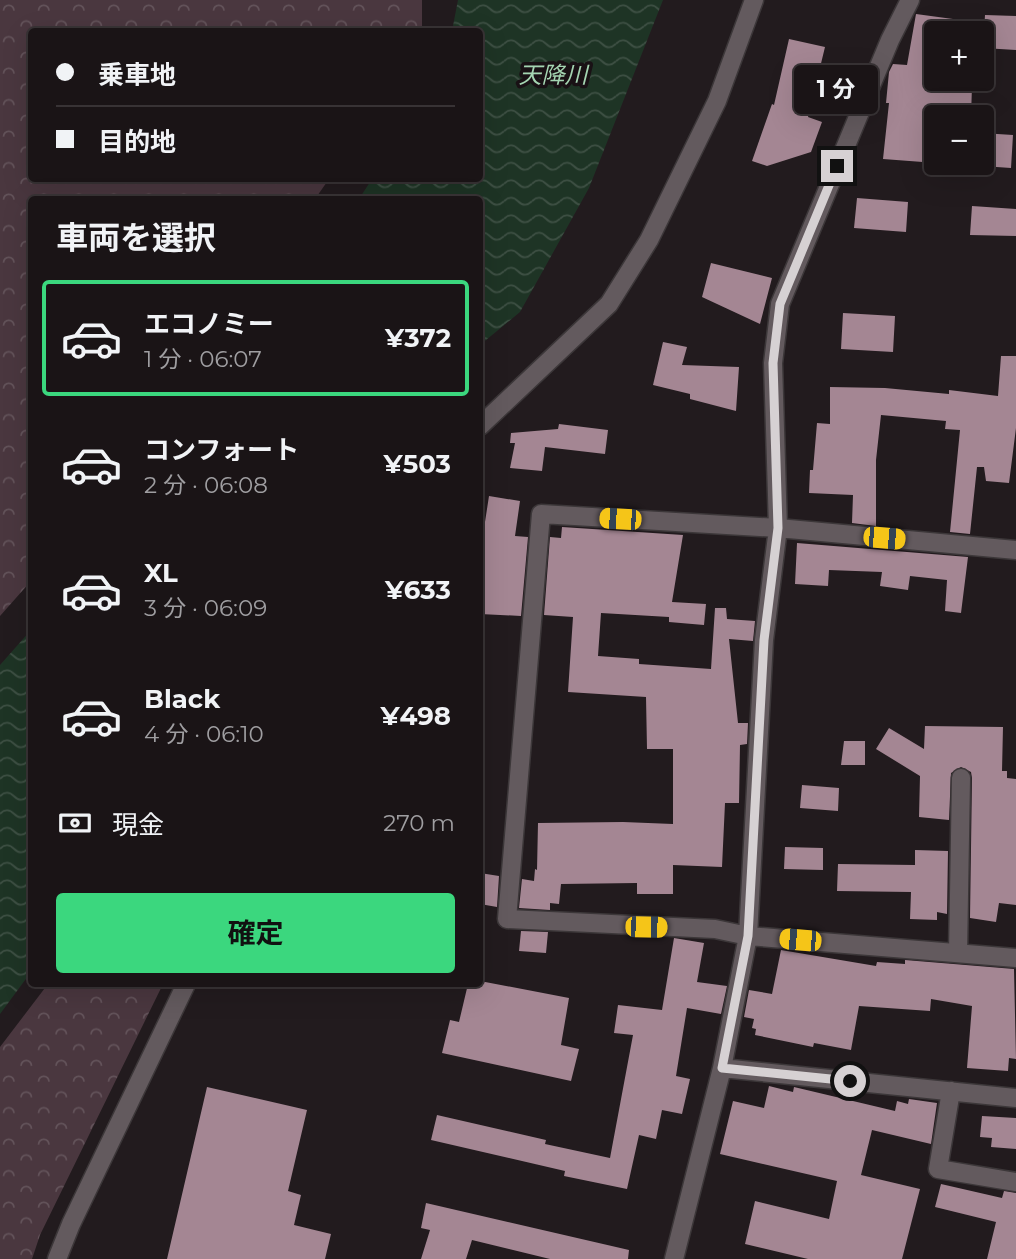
<!DOCTYPE html>
<html lang="ja">
<head>
<meta charset="utf-8">
<style>
	body { margin:0; font-family:Montserrat,"Noto Sans JP",sans-serif; background:#272123; color:#f1f3f6; height:100vh; display:flex; flex-direction:column; font-size:26px; white-space:nowrap }
	* { box-sizing:border-box; margin:0 }
	p { font-size:23px; color:#9f9ea1 }
	.icon { flex:none; width:38px; height:38px; fill:none; stroke:currentColor; stroke-width:2; stroke-linecap:round; stroke-linejoin:round }
	.map { position:relative; flex:1; overflow:hidden }
	.panel { position:absolute; left:28px; top:196px; width:455px; height:791px; display:flex; flex-direction:column; background:#1a1416; border-radius:7px; box-shadow:0 7px 28px #0002,0 0 0 2px #383335 }
	.panel>* { flex:none }
	.hud { position:absolute; left:28px; top:28px; width:455px; height:154px; border-radius:7px; box-shadow:0 7px 28px #0002,0 0 0 2px #383335; display:grid; align-content:center; height:154px; padding:0 28px; background:#1a1416 }
	.fabs { position:absolute; left:924px; top:21px; display:grid; gap:14px }
	.fabs a { display:grid; place-items:center; width:70px; height:70px; border-radius:7px; background:#1a1416; box-shadow:0 7px 28px #0002,0 0 0 2px #383335; font-size:35px }
	.end { position:absolute; width:32px; height:32px; margin:-16px; border:9px solid #d6d1d3; background:#111; box-shadow:0 0 0 4px #111 }
	.from { border-radius:50% }
	.bubble { position:absolute; height:49px; border-radius:7px; background:#1a1416; box-shadow:0 7px 28px #0002,0 0 0 2px #383335; font-size:23px; font-weight:700; line-height:49px; text-align:center }
	.car { position:absolute; width:21px; height:42px; margin:-21px -10px; border-radius:9px; box-shadow:0 0 5px 2px #0007; background:linear-gradient(#f5c518 24%,#345 0 40%,#f5c518 0 76%,#345 0 86%,#f5c518 0) }
	.hud b { display:flex; align-items:center; gap:24px; height:66px; font-size:26px }
	.hud b+b { border-top:2px solid #383335 }
	.hud i { width:18px; height:18px; background:#f1f3f6 }
	ul { padding:0; list-style:none }
	li { display:flex; align-items:center; gap:21px; height:116px; margin:0 14px 10px; padding:0 14px; border:4px solid transparent; border-radius:7px }
	li div { flex:1 }
	li b { display:block; font-size:26px }
	li em { font-style:normal; font-weight:700 }
	li.selected { border-color:#3bd77e }
	li>.icon { width:63px; height:63px; stroke-width:1.5 }
	h2 { padding:0 28px; font-size:32px; line-height:84px }
	.pay { display:flex; align-items:center; gap:18px; height:77px; padding:0 28px; font-size:26px }
	.pay p { margin-inline-start:auto }
	.action { display:flex; gap:14px; margin-top:auto; padding:14px 28px }
	.action a { flex:1; height:80px; border-radius:7px; background:#3bd77e; color:#111; font-size:28px; font-weight:700; line-height:80px; text-align:center }
	.map>svg:first-child { display:block }
</style>
</head>
<body>
<div class="map">
<svg width="1016" height="1259" viewBox="0 0 1016 1259">
	<defs>
		<pattern id="park-crowns" width="20" height="18" patternUnits="userSpaceOnUse" patternTransform="scale(1.75)"><rect width="20" height="18" fill="#4a373f"/><path d="M2 6a3 3 0 1 1 6 0M12 15a3 3 0 1 1 6 0" fill="none" stroke="#63535a"/></pattern>
		<pattern id="water-waves" width="16" height="10" patternUnits="userSpaceOnUse" patternTransform="scale(1.75)"><rect width="16" height="10" fill="#1e3425"/><path d="M0 5q4-4 8 0t8 0" fill="none" stroke="#3e5044"/></pattern>
	</defs>
	<rect width="100%" height="100%" fill="#221b1e"/>
	<path fill="url(#park-crowns)" d="M0,0h422v31l-390,1v146l297,1 -14,20 -283,1 -1,381 -31,35z
		M48,984h115l-123,251 -8,24h-32v-212z"/>
	<path fill="url(#water-waves)" d="M458,0h205l-74,188 -69,124 -40,33v-145l-121,-1 13,-20 108,-1v-146l-28,-1z
		M31,630v342l-31,42v-349z"/>
	<path fill="#a48693" d="M916,14l37,5 -6,14h-11v22l-13,29 49,2 -1,31h-35v46l-53,-4 6,-56h-3l3,-31 4,-8 14,1z
		M985,15l31,1v34l-33,-2z
		M789,39l36,8 -17,70 14,5 -11,30 -44,14 -15,-5 20,-57 2,1z
		M982,133l31,2 -2,33 -29,-2z
		M857,198l51,4 -2,30 -52,-4z
		M972,206l44,3v27l-46,-1z
		M711,263l61,15 -12,46 -58,-27z
		M843,313l52,3 -2,36 -52,-3z
		M663,342l24,5 -5,18 57,2 -3,44 -46,-12v-5l-37,-9z
		M1001,356h15v72l-7,55 -23,-2 -2,-14h-7l-7,67 -20,-2 10,-102 -15,-1 1,-8 -65,-6 -5,45v66l-24,-3 1,-28 -44,-2 1,-23h3l4,-47 13,1v-37l55,1 64,6v-4l49,6z
		M559,424l49,6 -3,24 -60,-7 -3,24 -32,-3 5,-25h-5l1,-10 47,-4z
		M489,496l31,5 -5,35 13,1 -7,79 -41,-2 3,-79z
		M562,527l121,8 -11,67 34,2 -2,21 -35,-3v-5l-68,-4 -3,43 41,3v5l72,5 4,-61h11l1,11 28,2 -2,20 -24,-2 9,84h10l-1,21 -7,1 -1,58h-14l-3,64 -49,-2v29h-36v-11l-76,1 -2,20 -9,-1v7l-31,-2 3,-29 12,2 1,-12 2,1 1,-47 85,-1 50,2v-75h-26l-1,-52 -78,-5 5,-75 -29,-2 6,-78 11,1z
		M797,543l171,14 -7,56 -16,-2 2,-31 -37,-4 -2,14 -28,-4 2,-14 -53,-2 -1,16 -33,-2z
		M925,726l78,1 -1,44h5v7l9,1v126l-17,-2 -3,19 -26,-4 2,-140 -1,-6 -10,-5 -10,6 -2,47 -30,-3 1,-41 -44,-27 13,-21 35,21z
		M844,741h21v24h-24z
		M802,785l37,3 -1,23 -38,-3z
		M785,847l38,1v22l-39,-1z
		M915,850l33,1 -1,63 -10,-2v8l-27,-1 1,-27 -74,-1 1,-27 77,1z
		M480,873l19,3 -2,31 -17,-3z
		M521,931l27,1 -2,21 -27,-2z
		M674,938l30,5 -7,39 30,4 -6,28 -34,-6 -11,68 14,3 -8,35 -20,-4 -6,29 -17,-4 -12,54 -63,-13 1,-5 -134,-31 6,-25 109,25 -1,4 65,14 23,-123 -19,-2 4,-28 44,5z
		M781,950l95,16 1,-4 28,2v-4l109,9 2,90 -7,-1 -1,13 -41,-3 5,-62 -41,-7 -1,12 -71,-5 -8,44 -37,-7 -1,4 -58,-12 1,-6 -4,-1 2,-9 -10,-2 5,-27 23,4z
		M480,981l89,17 -8,47 18,4 -8,32 -129,-28 8,-33 9,2 9,-38h12z
		M769,1086l24,6 1,-5 101,24 2,-10 11,3 1,-5 28,4 -6,41 -59,-14 -11,45 59,14 -18,70h-94l-63,-15 10,-43 74,18 8,-38 -117,-27 13,-53 31,7z
		M207,1087l100,23 -19,81 13,4 -7,30 37,9 -6,25h-158z
		M982,1116l34,2v31l-25,-2 1,-9 -12,-1z
		M941,1184l61,14 2,-7 12,2v66h-29l9,-37 -61,-15z
		M426,1203l203,47 -1,9h-78l-78,-19 -6,19h-45l9,-29 -9,-2z"/>
	<g fill="none" stroke-linecap="round" stroke-linejoin="round">
		<g stroke="#3c3739" stroke-width="21">
			<path id="minor" d="M1016,550l-238,-22 -237,-14 -34,405 208,10 33,7 268,22
				M958,953l3,-175
				M722,1068l294,30
				M951,1091l-13,78 78,13
				M674,1259l48,-191 26,-132 16,-296 14,-112 -5,-165 7,-59 110,-264 20,-40"/>
		</g>
		<g stroke="#3c3739" stroke-width="21">
			<path id="tertiary" d="M480,426l129,-122 40,-64 68,-139 37,-101
				M57,1259l14,-35 115,-240"/>
		</g>
		<use href="#minor" stroke="#635a5e" stroke-width="18"/>
		<use href="#tertiary" stroke="#635a5e" stroke-width="18"/>
	</g>
	<g fill="none" stroke-linecap="round" stroke-linejoin="round">
		<path stroke="#d6d1d3" stroke-width="9" d="M837,166l-57,138 -7,59 5,165 -14,112 -16,296 -26,132 128,13"/>
	</g>
	<g text-anchor="middle" stroke-width="7" stroke-linejoin="round" paint-order="stroke">
		<g font-size="23" font-style="italic" fill="#a4d5b2" stroke="#191115">
			<text x="553" y="83">天降川</text>
		</g>
	</g>
</svg>
<div class="fabs">
<a>+</a>
<a>−</a>
</div>
<i class="end from" style="left:850px;top:1081px"></i>
<i class="end" style="left:837px;top:166px"></i>
<div class="bubble" style="left:794px;top:65px;width:84px">1 分</div>
<i class="car" style="left:620px;top:519px;rotate:273deg"></i>
<i class="car" style="left:884px;top:538px;rotate:95deg"></i>
<i class="car" style="left:646px;top:927px;rotate:91deg"></i>
<i class="car" style="left:800px;top:940px;rotate:275deg"></i>
<div class="hud">
<b><i class="from"></i>乗車地</b>
<b><i></i>目的地</b>
</div>
<section class="panel">
<h2>車両を選択</h2>
<ul>
<li class="selected"><svg class="icon" aria-label="car" viewBox="0 0 24 24"><path d="M5 17H2v-5l4-1 3-4h7l3 4 3 1v5h-3M9 17h6M6 11h13"/><circle cx="7" cy="17" r="2"/><circle cx="17" cy="17" r="2"/></svg><div><b>エコノミー</b><p>1 分 · 06:07</p></div><em>¥372</em></li>
<li><svg class="icon" aria-label="car" viewBox="0 0 24 24"><path d="M5 17H2v-5l4-1 3-4h7l3 4 3 1v5h-3M9 17h6M6 11h13"/><circle cx="7" cy="17" r="2"/><circle cx="17" cy="17" r="2"/></svg><div><b>コンフォート</b><p>2 分 · 06:08</p></div><em>¥503</em></li>
<li><svg class="icon" aria-label="car" viewBox="0 0 24 24"><path d="M5 17H2v-5l4-1 3-4h7l3 4 3 1v5h-3M9 17h6M6 11h13"/><circle cx="7" cy="17" r="2"/><circle cx="17" cy="17" r="2"/></svg><div><b>XL</b><p>3 分 · 06:09</p></div><em>¥633</em></li>
<li><svg class="icon" aria-label="car" viewBox="0 0 24 24"><path d="M5 17H2v-5l4-1 3-4h7l3 4 3 1v5h-3M9 17h6M6 11h13"/><circle cx="7" cy="17" r="2"/><circle cx="17" cy="17" r="2"/></svg><div><b>Black</b><p>4 分 · 06:10</p></div><em>¥498</em></li>
</ul>
<div class="pay"><svg class="icon" aria-label="cash" viewBox="0 0 24 24"><path d="M3 7h18v10H3z"/><circle cx="12" cy="12" r="2"/></svg>現金<p>270 m</p></div>
<div class="action"><a>確定</a></div>
</section>
</div>
</body>
</html>
